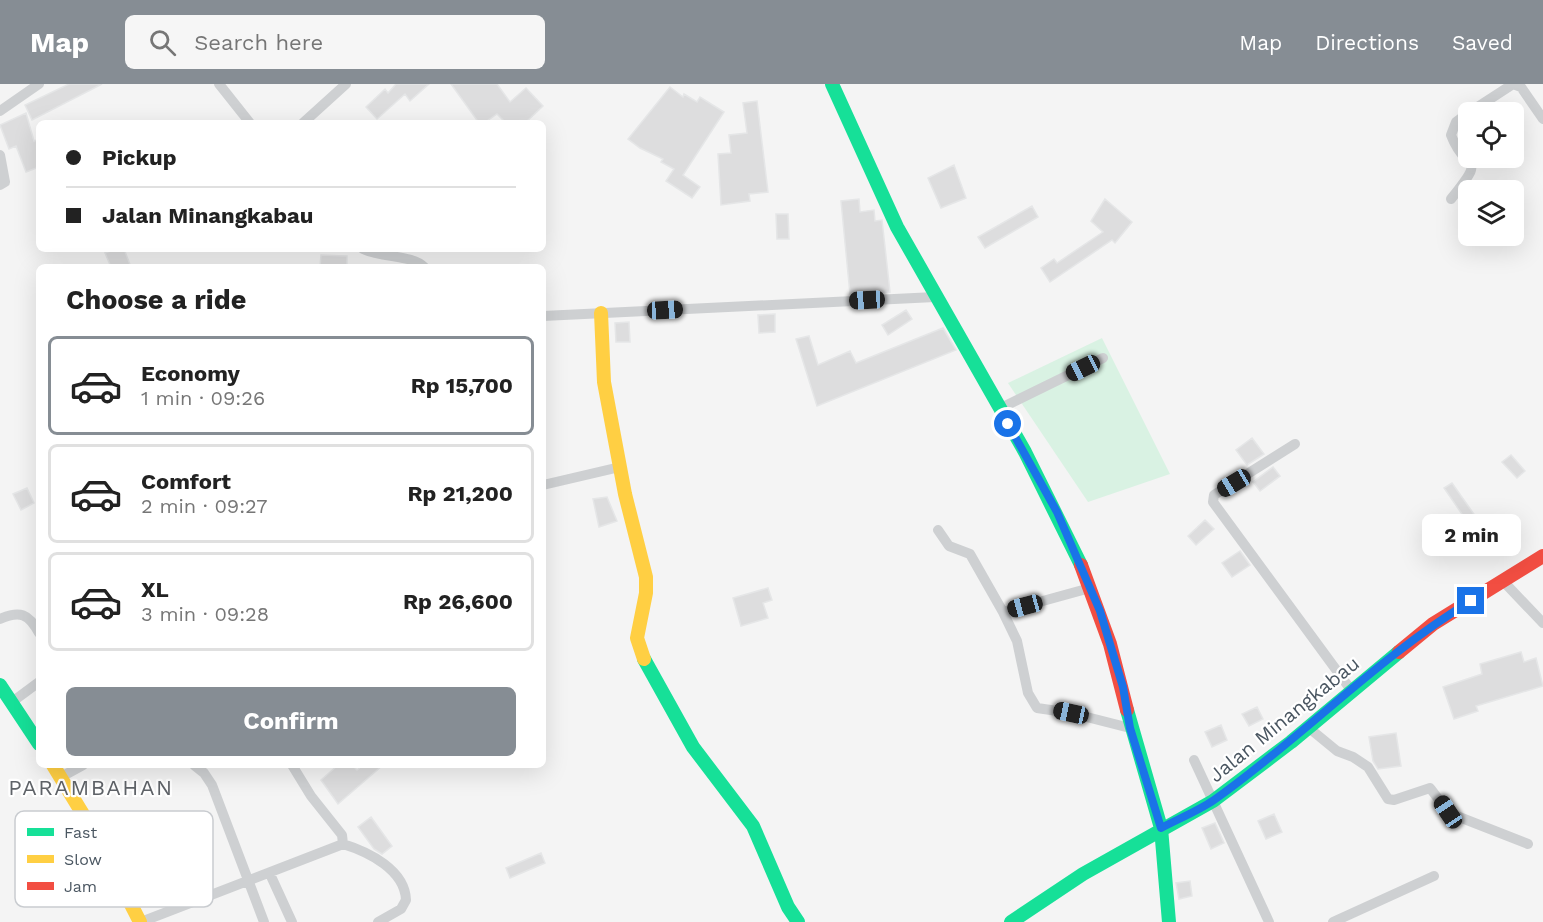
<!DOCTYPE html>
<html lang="en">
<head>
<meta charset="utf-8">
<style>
	body { margin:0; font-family:"Work Sans",sans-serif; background:#f6f6f6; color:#222; height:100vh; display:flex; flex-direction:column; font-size:22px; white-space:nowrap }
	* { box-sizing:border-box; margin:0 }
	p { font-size:20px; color:#767676 }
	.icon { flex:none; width:33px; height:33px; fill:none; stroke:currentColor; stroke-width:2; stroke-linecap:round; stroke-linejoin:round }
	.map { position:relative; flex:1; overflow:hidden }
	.details { position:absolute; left:36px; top:180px; width:510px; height:504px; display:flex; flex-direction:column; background:#fff; border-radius:9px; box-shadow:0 6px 24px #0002 }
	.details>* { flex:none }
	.guide { position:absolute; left:36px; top:36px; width:510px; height:132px; border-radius:9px; box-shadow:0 6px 24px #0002; display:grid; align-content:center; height:132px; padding:0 30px; background:#fff }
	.buttons { position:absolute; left:1458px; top:18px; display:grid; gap:12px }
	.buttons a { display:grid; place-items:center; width:66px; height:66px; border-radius:9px; background:#fff; box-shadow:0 6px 24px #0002; font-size:30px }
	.end { position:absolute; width:27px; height:27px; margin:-14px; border:8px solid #1a73e8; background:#fff; box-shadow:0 0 0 3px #fff }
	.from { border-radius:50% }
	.bubble { position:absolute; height:42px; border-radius:9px; background:#fff; box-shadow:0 6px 24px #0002; font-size:20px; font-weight:700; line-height:42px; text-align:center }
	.car { position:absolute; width:18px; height:36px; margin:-18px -9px; border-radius:8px; box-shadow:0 0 4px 2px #0007; background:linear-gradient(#222 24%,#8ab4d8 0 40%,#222 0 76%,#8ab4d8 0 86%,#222 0) }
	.guide b { display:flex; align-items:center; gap:21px; height:57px; font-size:22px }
	.guide b+b { border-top:2px solid #e0e0e0 }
	.guide i { width:15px; height:15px; background:#222 }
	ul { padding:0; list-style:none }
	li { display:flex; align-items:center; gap:18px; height:99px; margin:0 12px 9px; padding:0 18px; border:3px solid #e0e0e0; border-radius:9px }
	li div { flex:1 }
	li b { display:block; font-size:22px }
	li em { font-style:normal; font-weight:700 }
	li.active { border-color:#868d94 }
	li>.icon { width:54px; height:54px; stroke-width:1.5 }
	h2 { padding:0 30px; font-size:27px; line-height:72px }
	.button { display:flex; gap:12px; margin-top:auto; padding:12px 30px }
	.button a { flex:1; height:69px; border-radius:9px; background:#868d94; color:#fff; font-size:24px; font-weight:700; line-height:69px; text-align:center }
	header { display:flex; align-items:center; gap:36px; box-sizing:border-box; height:84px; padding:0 30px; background:#868d94; color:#fff }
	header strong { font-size:28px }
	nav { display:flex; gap:33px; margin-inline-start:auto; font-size:21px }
	.search { width:420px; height:54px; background:#f6f6f6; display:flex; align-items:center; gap:15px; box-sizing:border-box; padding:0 21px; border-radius:9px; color:#767676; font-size:22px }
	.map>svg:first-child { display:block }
</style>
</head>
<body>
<header>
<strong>Map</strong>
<div class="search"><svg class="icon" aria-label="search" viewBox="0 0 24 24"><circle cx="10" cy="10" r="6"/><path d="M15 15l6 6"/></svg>Search here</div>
<nav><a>Map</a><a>Directions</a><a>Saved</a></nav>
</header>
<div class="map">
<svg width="1543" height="838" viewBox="0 0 1543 838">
	<rect width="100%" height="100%" fill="#f4f4f4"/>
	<path fill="#d9f2e3" d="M1102,254l68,136 -82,28 -80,-119z"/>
	<path fill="#ddddde" stroke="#e5e6e7" stroke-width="1.5" d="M69,0h33l-70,36 -7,-15z
		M396,0h33l-19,17 -5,-7 -28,25 -11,-12 19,-18 3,4z
		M451,0h46l13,18 16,-14 17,18 -18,17h-19l-9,-9 -13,9h-5z
		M670,3l13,10 1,-3 13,8 3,-5 24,15 -41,63 17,12 -8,11 -26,-17 8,-12 -13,-7 2,-3 -23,-11 -12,-9z
		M757,17l11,91 -19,2 1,7 -29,4 -3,-51 13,-1 -2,-18 18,-2 -4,-30z
		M26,29l8,28 3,-1 2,5v22l-13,5 -10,-26 -7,3 -9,-24z
		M954,81l12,33 -25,10 -13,-30z
		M859,115l1,13 14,-2 1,11 7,-1 8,72 -40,2 -9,-93z
		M1105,115l27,23 -17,21 -3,-3 -62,42 -9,-14 13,-9 3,4 46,-31 -12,-11z
		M1032,122l6,11 -53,31 -7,-11z
		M776,130h12l1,25h-12z
		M116,165h8l7,18h-20l-6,-14z
		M321,171l26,1v11h-27z
		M906,226l6,9 -24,16 -6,-10z
		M775,230v18l-16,1 -1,-18z
		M629,238l1,20h-14l-1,-19z
		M943,244l13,22 -139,56 -21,-67 13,-3 9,29 32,-14 6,12z
		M1252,354l12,16 -17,11 -11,-15z
		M1511,371l14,16 -8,7 -15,-16z
		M1273,383l7,9 -20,15 -7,-9z
		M1452,399l31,44 -8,6 -31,-45z
		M27,404l7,15 -13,7 -8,-16z
		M607,413l10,24 -18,6 -6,-28z
		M1205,436l9,9 -18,16 -8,-9z
		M1240,467l10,14 -18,12 -10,-14z
		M768,504l4,12 -9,3 5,15 -27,8 -8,-28z
		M1521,568l3,10 12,-4 7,28 -67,20 2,5 -24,8 -11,-32 39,-13 -2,-10z
		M1257,623l6,12 -14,7 -7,-12z
		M1221,641l6,15 -15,7 -7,-15z
		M1396,649l5,33 -23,3 -5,-8 -4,-24z
		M338,681h14l5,5 6,-5h20l-45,39 -17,-24z
		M1274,730l8,18 -16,7 -8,-18z
		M371,733l21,29 -10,8 -8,-5 -16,-22z
		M1215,739l9,20 -13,6 -9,-21z
		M541,769l4,10 -35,15 -4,-10z
		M1190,797l2,15 -13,3 -3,-16z"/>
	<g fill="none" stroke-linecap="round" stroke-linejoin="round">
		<path stroke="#ced0d2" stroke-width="10" d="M219,0l31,39
			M1513,0l8,3 22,32
			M0,27l39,-27
			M1470,28l43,-28
			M303,39l43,-39
			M0,71l5,27 -5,3
			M1451,115c37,-46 15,-24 0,-64l5,-13 12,-9
			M363,165c20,9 50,6 61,18
			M543,232l392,-19
			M999,325l104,-51
			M1295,360l-81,51 -1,7 138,188
			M543,401l77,-18
			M938,446l11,16 21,8 33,58 14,29 11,52 9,15 34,5 59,15
			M1503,497l40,42
			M1003,528l87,-24
			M0,535c20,-9 29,-5 39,14
			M12,618l27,-20
			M1309,644l28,23 16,6 15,10 20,32 6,1 36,-12 19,25 79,31
			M1194,676l75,162
			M194,681l10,8 8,12 52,137
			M61,693l22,-12
			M343,760c26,8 62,26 63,56l-5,9 -23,13
			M270,790l22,48
			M141,838l202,-78 -1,-9 -31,-39 -19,-31
			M1333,838l101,-46"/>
		<path stroke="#16e098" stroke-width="14" d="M832,0l65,143 128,225 56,113
			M644,575l49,88 60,79 35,81 10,15
			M0,601l39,59
			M1127,626l34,118 8,94
			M1011,838l72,-48 130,-73 78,-59 108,-90"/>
		<path stroke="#ffcf43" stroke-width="14" d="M601,229l3,69 21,112 21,83v16l-9,45 7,21
			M53,681l42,69 45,88"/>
		<path stroke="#f24e42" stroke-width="14" d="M1081,481l29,79 17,66
			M1399,568l34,-28 110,-68"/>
	</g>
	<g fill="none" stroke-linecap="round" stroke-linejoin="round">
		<path stroke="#1a73e8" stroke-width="8" d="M1008,340l49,88 43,99 23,76 7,41 31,100c17,-9 37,-17 53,-28 88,-62 164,-143 257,-199"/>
	</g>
	<g text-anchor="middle" stroke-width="4.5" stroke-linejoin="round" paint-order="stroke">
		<g font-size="20" fill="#4a5661" stroke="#fff">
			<text transform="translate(1284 635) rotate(-39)" y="7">Jalan Minangkabau</text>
		</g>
		<g font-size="22" letter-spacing="1.5" fill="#5f6368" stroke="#fff">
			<text x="91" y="711">PARAMBAHAN</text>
		</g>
	</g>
	<rect x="15" y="727" width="198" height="96" rx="9" fill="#fff" stroke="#c9ccd0" stroke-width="1.5"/>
	<rect x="27" y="744" width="27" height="8" fill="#16e098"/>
	<rect x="27" y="771" width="27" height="8" fill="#ffcf43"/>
	<rect x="27" y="798" width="27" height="8" fill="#f24e42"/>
	<g font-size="16" fill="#4a5661">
		<text x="64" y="754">Fast</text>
		<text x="64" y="781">Slow</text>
		<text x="64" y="808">Jam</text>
	</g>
</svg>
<div class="buttons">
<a><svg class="icon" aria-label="locate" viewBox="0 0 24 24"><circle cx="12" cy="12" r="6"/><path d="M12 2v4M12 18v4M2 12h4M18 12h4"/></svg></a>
<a><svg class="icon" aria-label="layers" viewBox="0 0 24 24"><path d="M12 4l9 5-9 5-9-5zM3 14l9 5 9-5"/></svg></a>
</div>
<i class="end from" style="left:1008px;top:340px"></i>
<i class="end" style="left:1471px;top:517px"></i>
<div class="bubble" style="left:1422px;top:430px;width:99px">2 min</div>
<i class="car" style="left:867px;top:216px;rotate:267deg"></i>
<i class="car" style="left:665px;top:226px;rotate:87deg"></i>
<i class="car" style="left:1083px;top:284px;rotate:244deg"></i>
<i class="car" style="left:1234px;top:399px;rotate:239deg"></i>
<i class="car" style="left:1025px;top:522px;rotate:255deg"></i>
<i class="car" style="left:1071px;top:629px;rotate:282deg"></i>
<i class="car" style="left:1448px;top:728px;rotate:326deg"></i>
<div class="guide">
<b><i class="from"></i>Pickup</b>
<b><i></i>Jalan Minangkabau</b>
</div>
<section class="details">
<h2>Choose a ride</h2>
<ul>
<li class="active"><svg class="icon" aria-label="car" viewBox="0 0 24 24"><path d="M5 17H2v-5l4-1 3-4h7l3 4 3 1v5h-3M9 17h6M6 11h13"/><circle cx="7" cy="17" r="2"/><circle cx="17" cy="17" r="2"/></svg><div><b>Economy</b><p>1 min · 09:26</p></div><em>Rp 15,700</em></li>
<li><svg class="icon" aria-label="car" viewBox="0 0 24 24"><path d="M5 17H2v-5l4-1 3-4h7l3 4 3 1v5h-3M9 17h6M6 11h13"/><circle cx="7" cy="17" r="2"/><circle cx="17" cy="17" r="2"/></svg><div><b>Comfort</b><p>2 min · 09:27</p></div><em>Rp 21,200</em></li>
<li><svg class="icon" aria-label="car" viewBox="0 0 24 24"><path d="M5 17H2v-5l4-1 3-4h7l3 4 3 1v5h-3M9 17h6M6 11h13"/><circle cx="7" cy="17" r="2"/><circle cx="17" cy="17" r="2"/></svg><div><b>XL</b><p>3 min · 09:28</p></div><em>Rp 26,600</em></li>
</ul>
<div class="button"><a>Confirm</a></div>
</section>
</div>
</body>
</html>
